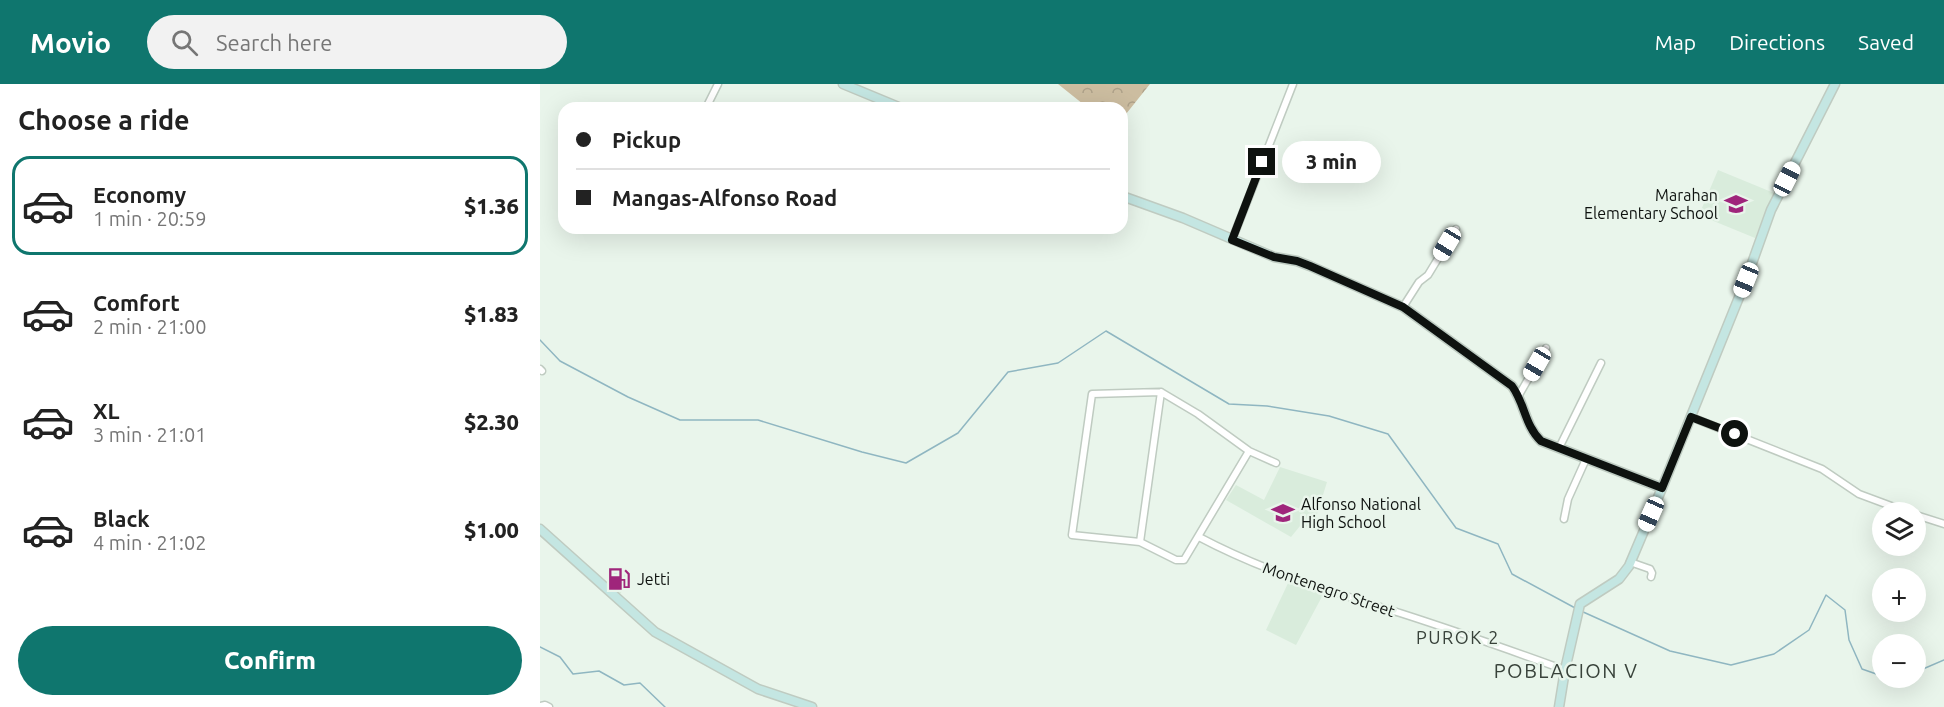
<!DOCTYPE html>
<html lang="en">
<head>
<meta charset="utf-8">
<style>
	body { margin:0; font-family:Ubuntu,sans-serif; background:#f2f2f2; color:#222; height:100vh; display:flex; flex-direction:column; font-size:22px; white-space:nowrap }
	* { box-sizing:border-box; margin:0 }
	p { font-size:20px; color:#767676 }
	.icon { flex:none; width:33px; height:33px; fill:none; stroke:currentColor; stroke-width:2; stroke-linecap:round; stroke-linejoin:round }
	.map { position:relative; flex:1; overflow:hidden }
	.panel { display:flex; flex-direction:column; background:#fff; width:540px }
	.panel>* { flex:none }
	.hud { position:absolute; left:18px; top:18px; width:570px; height:132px; border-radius:18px; box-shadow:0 6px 24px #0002; display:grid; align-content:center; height:132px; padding:0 18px; background:#fff }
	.tools { position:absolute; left:1332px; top:418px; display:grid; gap:12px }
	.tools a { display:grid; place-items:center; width:54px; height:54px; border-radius:50%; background:#fff; box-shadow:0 6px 24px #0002; font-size:30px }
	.end { position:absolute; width:27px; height:27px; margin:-14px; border:8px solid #0e120f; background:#fff; box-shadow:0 0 0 3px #fff }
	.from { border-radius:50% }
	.bubble { position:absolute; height:42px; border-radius:21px; background:#fff; box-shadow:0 6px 24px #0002; font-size:20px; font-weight:800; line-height:42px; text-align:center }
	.car { position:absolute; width:18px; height:36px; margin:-18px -9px; border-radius:8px; box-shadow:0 0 4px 2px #0007; background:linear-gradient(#fff 24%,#345 0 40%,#fff 0 76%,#345 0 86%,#fff 0) }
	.hud b { display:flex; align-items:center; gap:21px; height:57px; font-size:22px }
	.hud b+b { border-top:2px solid #e0e0e0 }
	.hud i { width:15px; height:15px; background:#222 }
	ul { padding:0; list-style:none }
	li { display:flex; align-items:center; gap:18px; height:99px; margin:0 12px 9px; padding:0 6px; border:3px solid transparent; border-radius:18px }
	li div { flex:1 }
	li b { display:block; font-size:22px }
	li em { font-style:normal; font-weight:800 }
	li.active { border-color:#0f766e }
	li>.icon { width:54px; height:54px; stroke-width:1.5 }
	h2 { padding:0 18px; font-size:27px; line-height:72px }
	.cta { display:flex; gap:12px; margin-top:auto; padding:12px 18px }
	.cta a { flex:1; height:69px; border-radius:36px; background:#0f766e; color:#fff; font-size:24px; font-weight:800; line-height:69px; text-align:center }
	header { display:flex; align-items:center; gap:36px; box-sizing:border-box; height:84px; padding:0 30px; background:#0f766e; color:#fff }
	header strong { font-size:28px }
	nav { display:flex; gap:33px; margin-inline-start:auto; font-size:21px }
	.search { width:420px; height:54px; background:#f2f2f2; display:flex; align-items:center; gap:15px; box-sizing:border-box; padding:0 21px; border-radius:33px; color:#767676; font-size:22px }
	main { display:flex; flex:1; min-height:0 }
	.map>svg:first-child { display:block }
</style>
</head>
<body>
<header>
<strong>Movio</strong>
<div class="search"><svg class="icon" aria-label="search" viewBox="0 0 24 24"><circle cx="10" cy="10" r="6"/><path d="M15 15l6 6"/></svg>Search here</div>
<nav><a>Map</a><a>Directions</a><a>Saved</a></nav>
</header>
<main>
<section class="panel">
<h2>Choose a ride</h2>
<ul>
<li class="active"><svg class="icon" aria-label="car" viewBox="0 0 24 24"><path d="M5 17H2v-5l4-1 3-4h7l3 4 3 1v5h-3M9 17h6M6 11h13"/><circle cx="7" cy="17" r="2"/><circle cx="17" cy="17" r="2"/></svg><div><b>Economy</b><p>1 min · 20:59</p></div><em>$1.36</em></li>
<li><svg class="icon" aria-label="car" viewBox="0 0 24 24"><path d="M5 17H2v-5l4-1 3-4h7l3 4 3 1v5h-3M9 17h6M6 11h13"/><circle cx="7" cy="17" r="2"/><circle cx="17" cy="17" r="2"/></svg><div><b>Comfort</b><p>2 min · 21:00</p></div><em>$1.83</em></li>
<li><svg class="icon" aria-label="car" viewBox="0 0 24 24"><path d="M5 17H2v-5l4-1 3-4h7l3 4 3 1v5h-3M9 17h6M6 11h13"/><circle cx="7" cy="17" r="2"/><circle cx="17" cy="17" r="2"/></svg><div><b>XL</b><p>3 min · 21:01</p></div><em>$2.30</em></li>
<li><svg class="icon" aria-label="car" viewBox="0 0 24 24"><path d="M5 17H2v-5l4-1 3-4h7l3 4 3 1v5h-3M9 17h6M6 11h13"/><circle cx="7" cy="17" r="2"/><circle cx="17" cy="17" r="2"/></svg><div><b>Black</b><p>4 min · 21:02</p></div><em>$1.00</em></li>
</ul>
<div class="cta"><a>Confirm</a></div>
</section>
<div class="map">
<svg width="1404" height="623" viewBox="0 0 1404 623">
	<defs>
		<pattern id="forest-crowns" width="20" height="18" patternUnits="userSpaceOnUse" patternTransform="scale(1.5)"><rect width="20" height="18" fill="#ccbda0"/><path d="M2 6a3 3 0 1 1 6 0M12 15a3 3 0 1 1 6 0" fill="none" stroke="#aea189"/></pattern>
	</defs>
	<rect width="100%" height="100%" fill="#e9f5eb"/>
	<path fill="#d9ecdc" d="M1178,86l56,23 -19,45 -56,-23z
		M740,383l47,15 -14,45 -13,-1 -9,11 -65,-37 10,-15 28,15z
		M77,483l15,10 -12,17 -13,-13z
		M750,495l35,12 -29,54 -30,-15z"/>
	<path fill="url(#forest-crowns)" d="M518,0h92l-28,35v-11h-34z"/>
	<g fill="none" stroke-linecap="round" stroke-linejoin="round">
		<path stroke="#8fb6c1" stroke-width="1.5" d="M0,256l20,21 68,36 52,23h78l104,32 44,11 52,-30 50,-61 50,-9 48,-32 123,73 38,2 62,10 59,18 68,94 42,16 14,30 65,35
			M1041,527l89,40 61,14 43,-11 35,-24 17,-35 19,15 4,30 13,29 20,7
			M0,563l20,10 13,17 26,-3 25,14 16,-2 25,24
			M1376,588l28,-12
			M1347,594l9,3 7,-3"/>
		<g stroke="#bfcbc1" stroke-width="9">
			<path id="street" d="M166,24l12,-24
				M692,156l61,-156
				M863,223l16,-25 9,-7 28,-46
				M0,285l2,2
				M979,311l27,-47
				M1151,333l131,52 37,25 51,19
				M1019,364l42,-85
				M709,367l-65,109h-8l-36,-18 -68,-7 20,-141 69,-2 37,22 51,37 27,12
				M1376,431l28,9
				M1024,435l4,-20 18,-40
				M659,453c64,34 133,55 201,76 56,18 110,37 165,57
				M600,458l21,-150
				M1090,478l20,7 2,4 -1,4
				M0,622l5,-1 4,2"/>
		</g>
		<g stroke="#bfcbc1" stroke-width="11">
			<path id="secondary" d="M303,0l58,24
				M582,112l61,22 91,39 23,4 13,5 93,41 109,79c13,18 13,40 29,55l121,47
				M0,445l115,103 103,57 54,18
				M1019,623l6,-37 15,-66 39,-25 10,-13 33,-78 84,-208 25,-70 64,-126"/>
		</g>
		<use href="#street" stroke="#fff" stroke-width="6"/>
		<use href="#secondary" stroke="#c4e6e2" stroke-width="8"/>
	</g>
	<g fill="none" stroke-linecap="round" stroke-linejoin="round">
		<path stroke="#0e120f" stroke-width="8" d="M722,78l-30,78 42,17 23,4 13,5 93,41 109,79c13,18 13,40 29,55l121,47 29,-71 44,17"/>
	</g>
	<defs>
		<g id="school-bare" transform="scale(1.8)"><path d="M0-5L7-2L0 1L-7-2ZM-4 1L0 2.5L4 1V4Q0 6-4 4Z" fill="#9f257b" stroke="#e9f5eb" stroke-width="2.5" paint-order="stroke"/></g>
		<g id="fuel-bare" transform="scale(1.8)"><path d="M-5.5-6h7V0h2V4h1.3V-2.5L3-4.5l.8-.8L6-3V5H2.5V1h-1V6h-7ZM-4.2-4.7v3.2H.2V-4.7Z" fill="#9f257b" stroke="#e9f5eb" stroke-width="2.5" paint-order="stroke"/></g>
	</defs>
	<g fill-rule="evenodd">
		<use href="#school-bare" x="1196" y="120"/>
		<use href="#school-bare" x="743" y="429"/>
		<use href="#fuel-bare" x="79" y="495"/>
	</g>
	<g text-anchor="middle" stroke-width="5" stroke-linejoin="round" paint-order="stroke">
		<g font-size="16" fill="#0e120f" stroke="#e9f5eb" text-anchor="start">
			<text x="1178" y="117" text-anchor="end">Marahan<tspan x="1178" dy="18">Elementary School</tspan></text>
			<text x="761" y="426">Alfonso National<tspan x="761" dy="18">High School</tspan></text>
			<text x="97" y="501">Jetti</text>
		</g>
		<g font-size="16" fill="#0e120f" stroke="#e9f5eb">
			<text transform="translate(789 505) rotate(19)" y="6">Montenegro Street</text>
		</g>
		<g font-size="18" letter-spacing="1.5" fill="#38423a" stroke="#e9f5eb">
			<text x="918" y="560">PUROK 2</text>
		</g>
		<g font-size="20" letter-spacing="1.5" fill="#38423a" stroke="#e9f5eb">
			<text x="1026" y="594">POBLACION V</text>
		</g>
	</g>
</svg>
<div class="tools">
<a><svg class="icon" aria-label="layers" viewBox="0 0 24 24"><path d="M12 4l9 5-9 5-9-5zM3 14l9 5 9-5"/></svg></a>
<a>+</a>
<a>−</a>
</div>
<i class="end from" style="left:1195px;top:350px"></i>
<i class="end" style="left:722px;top:78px"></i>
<div class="bubble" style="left:742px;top:57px;width:99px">3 min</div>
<i class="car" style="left:1247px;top:95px;rotate:27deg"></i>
<i class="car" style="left:907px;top:160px;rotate:211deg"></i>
<i class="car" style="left:1206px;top:196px;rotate:202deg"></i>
<i class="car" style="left:997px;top:280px;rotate:210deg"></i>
<i class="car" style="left:1111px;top:430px;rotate:204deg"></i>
<div class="hud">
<b><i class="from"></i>Pickup</b>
<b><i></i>Mangas-Alfonso Road</b>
</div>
</div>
</main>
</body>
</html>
